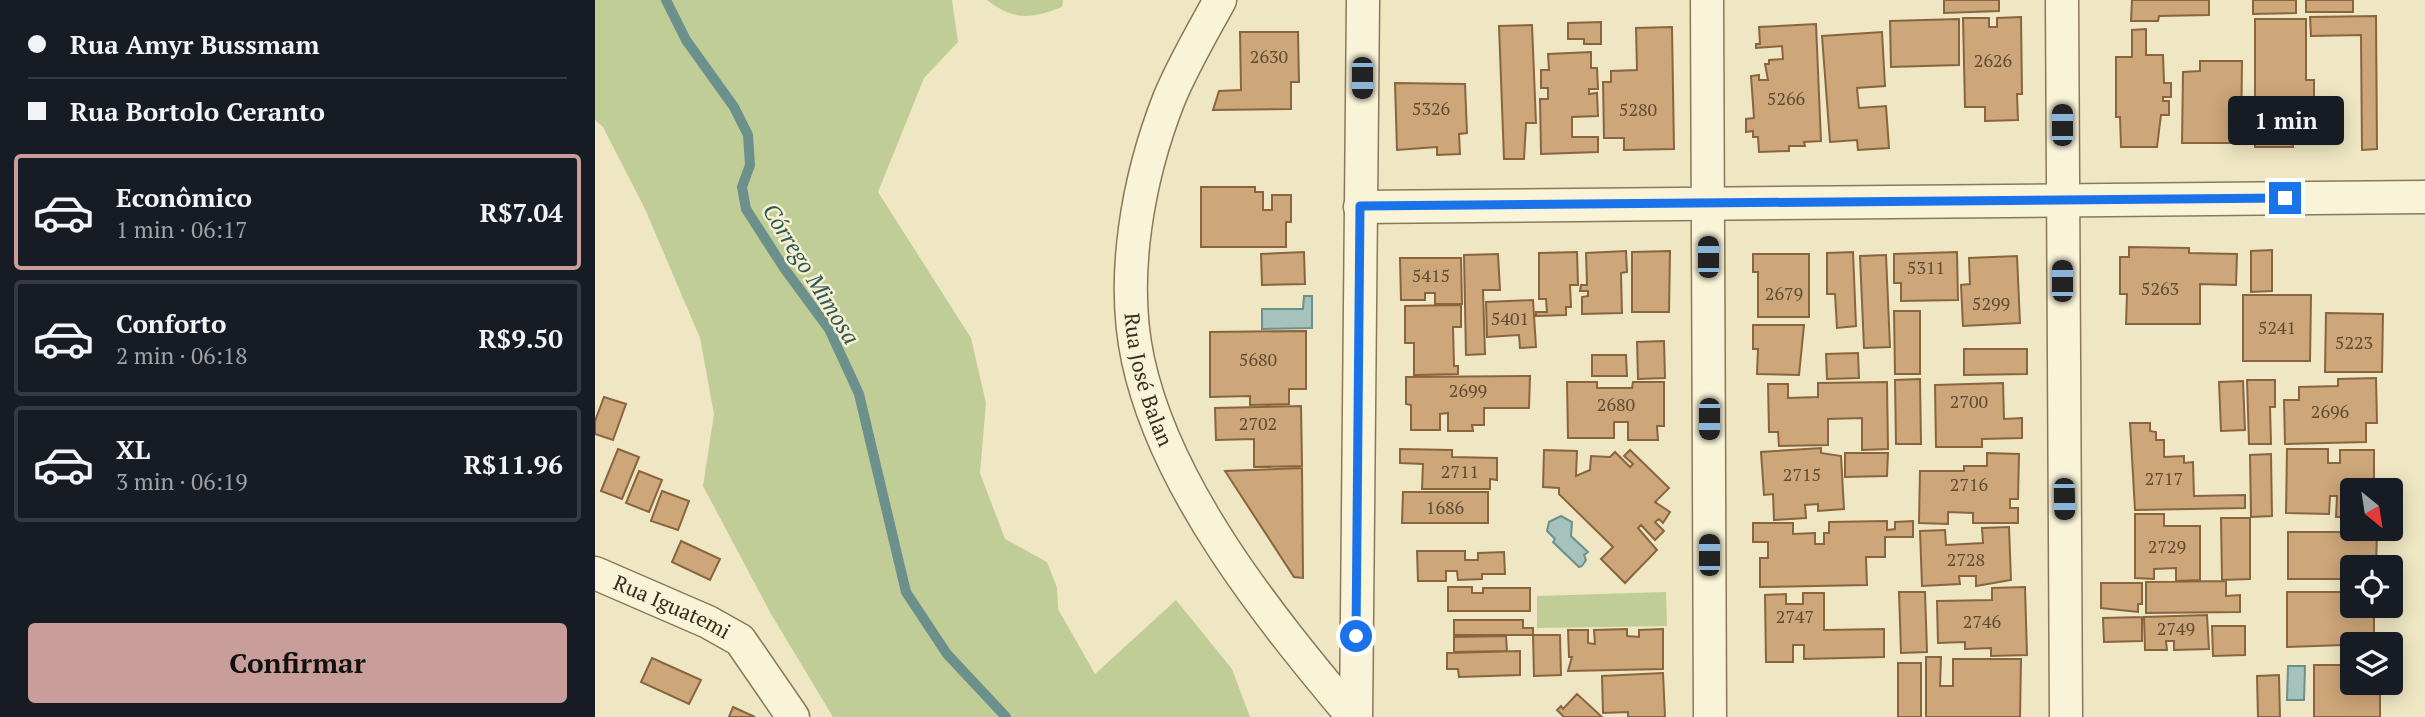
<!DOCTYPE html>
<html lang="pt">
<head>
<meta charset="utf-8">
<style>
	body { margin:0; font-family:"PT Serif",serif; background:#20242c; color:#f1f3f6; height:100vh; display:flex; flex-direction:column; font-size:26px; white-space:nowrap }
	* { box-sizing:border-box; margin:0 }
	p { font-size:23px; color:#9ea1a6 }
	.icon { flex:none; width:38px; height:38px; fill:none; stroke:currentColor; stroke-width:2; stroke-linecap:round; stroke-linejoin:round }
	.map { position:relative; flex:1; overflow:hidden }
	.side { display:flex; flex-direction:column; background:#171b24; width:595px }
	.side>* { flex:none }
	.top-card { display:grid; align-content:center; height:154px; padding:0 28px; background:#171b24 }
	.needle { width:46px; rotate:150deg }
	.fabs { position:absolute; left:1745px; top:478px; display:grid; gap:14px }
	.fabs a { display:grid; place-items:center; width:63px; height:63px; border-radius:7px; background:#171b24; box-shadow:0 4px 18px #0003; font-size:35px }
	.end { position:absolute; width:32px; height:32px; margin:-16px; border:9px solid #1a73e8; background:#fff; box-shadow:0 0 0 4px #fff }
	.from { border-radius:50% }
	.bubble { position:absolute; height:49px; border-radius:7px; background:#171b24; box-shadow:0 4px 18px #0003; font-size:23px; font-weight:800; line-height:49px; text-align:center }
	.car { position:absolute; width:21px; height:42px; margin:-21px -10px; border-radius:9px; box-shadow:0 0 5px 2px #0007; background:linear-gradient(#222 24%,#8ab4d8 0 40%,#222 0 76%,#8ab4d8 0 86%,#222 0) }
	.top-card b { display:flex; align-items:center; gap:24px; height:66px; font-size:26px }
	.top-card b+b { border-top:2px solid #363941 }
	.top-card i { width:18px; height:18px; background:#f1f3f6 }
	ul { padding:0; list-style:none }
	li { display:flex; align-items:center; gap:21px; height:116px; margin:0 14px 10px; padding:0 14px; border:4px solid #363941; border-radius:7px }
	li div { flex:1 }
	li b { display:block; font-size:26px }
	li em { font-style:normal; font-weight:800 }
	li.selected { border-color:#c99e9a }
	li>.icon { width:63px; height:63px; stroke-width:1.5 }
	.action { display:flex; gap:14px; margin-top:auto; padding:14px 28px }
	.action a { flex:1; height:80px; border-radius:7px; background:#c99e9a; color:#111; font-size:28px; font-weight:800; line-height:80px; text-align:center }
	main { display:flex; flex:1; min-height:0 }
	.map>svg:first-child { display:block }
</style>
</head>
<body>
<main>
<section class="side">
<div class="top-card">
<b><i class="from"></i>Rua Amyr Bussmam</b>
<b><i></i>Rua Bortolo Ceranto</b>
</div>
<ul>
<li class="selected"><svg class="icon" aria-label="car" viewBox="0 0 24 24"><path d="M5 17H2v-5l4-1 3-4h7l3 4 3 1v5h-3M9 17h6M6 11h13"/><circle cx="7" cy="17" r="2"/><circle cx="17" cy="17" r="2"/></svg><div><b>Econômico</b><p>1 min · 06:17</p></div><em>R$7.04</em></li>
<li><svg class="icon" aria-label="car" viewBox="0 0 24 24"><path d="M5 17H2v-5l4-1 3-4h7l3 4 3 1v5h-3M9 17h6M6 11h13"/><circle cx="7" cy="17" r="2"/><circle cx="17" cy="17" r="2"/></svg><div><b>Conforto</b><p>2 min · 06:18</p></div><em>R$9.50</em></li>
<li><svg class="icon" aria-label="car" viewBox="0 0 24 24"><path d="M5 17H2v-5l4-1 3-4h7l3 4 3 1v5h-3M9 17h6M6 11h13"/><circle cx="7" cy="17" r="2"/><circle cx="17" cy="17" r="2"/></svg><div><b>XL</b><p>3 min · 06:19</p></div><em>R$11.96</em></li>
</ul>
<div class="action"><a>Confirmar</a></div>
</section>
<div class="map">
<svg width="1830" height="717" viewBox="0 0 1830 717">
	<rect width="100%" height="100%" fill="#efe7c3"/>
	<path fill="#c0cd97" d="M0,0h357l6,42 -34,36 -46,114 93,146 15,65 -6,70 25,66 42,23 10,26 1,21 37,65 81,-74 56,69 18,48h-417l-62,-103 -68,-128 11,-72 -14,-76 -55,-129 -42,-82 -8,-7z
		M392,0h76l-1,7c-31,12 -48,14 -75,-7z
		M1071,592l1,34 -130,2v-32z"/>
	<path fill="#a5c2bd" stroke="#6c908b" stroke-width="2" d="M709,296h8v32l-50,1v-20h41z
		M966,516l11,6 -1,14 17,16 -4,3 2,5 -4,6 -3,1 -26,-25 2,-3 -8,-8 2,-9z
		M1693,666h17l-1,34h-17z"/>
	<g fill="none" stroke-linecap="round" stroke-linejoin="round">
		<path stroke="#6c908b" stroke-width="10" d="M71,0l20,40 48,67 14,28 2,30 -8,22 4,22 38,59 45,61 30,65 47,198 41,62 59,63"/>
	</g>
	<path fill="#cda679" stroke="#89653f" stroke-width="2" d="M1349,0h55v11l-55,2z
		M1537,0h77v15l-50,1 -1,5h-27z
		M1658,0h43v13l-43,1z
		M1711,0h47v12h-47z
		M1781,16l1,133 -15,1 -1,-115 -50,1 -1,-19z
		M1426,17l1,77h-5l1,26 -33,1v-14h-20l-2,-89h26v9h8v-9z
		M1364,19v46l-68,2 -1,-46z
		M1660,19h51v61h8v57h-21v10h-38z
		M1006,22v22h-17v-5h-16v-16z
		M1221,24l5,117 -17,1 1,4h-16v5l-30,1 -1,-15h-5v-6l-7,1v-13l8,-1 -3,-42 8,-1v5h9l-3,-16h4v-4l14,-1 -1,-13 -26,2v-4h4l-1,-17z
		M937,25l4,98h-10l-2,36h-20l-5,-133z
		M1077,27l2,122 -50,1v-12h-20l-1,-56h8v-11l26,-1 -1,-42z
		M1551,29v26h17l1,28h7v14h-8v4h6v14h-8l-4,32h-36l-1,-30h-4v-60h16v-27z
		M645,32h58l1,50h-8v27l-78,1 6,-19 22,-1z
		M1287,32l3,54 -28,2 2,20 27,-2 3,42 -31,2 -1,-10 -27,2 -8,-106z
		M996,52v16h6l1,21h-9v5l8,-1 1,23 -26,1v20h26v15l-57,2 -1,-55h8v-11h-7v-18h8l-1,-16z
		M1605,61h42l-1,82h-59l1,-71 17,-1z
		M800,83l70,1 2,49 -8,1 1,20 -23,1v-8l-40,3z
		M606,187h54v5h8v18h9v-15h19v27h-5v25h-85z
		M1534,247l60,1v5l48,1 -1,31 -36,-1v40h-74l1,-30h-7v-37h9z
		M1677,250v41l-21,1v-41z
		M1031,251l1,21 -6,1 1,40 -40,1v-17l6,-1v-5h-8l1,-6h6l-1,-32z
		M1075,251l-1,61h-37v-60z
		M709,252l1,32 -43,1 -1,-31z
		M982,252l1,33h-8l1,22h-5v8l-30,1v-4h11l-1,-13h-7v-46z
		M1258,252l3,74 -19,2 -2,-34h-8v-41z
		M1362,252l1,48 -57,1v-18h-7v-29z
		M903,254l2,36h-17l2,64 -19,1 -2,-100z
		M1158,254h56v63h-51v-45h-5z
		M1291,255l4,92 -26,1 -4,-92z
		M1422,256l3,67 -57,3 -2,-41 9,-1 -1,-26z
		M805,258h61l1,46h-27v-11h-10v7h-24z
		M1648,295h68l-1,66h-67z
		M938,300l3,47 -16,1 -1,-13 -32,2 -1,-35z
		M866,305v22h-8l1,39h4v8l-44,1v-32h-9v-37z
		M1299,311h26v63h-25z
		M1731,313l57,1 -1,58h-57z
		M1158,325h51l-5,50 -42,-1 1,-25h-5z
		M711,331v58h-17v15l-39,1v-9l-40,1v-65z
		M1069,341l1,37 -27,1 -1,-37z
		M1369,349h63v25l-63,1z
		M1263,353l1,25 -32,1 -1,-25z
		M997,355h34l1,21h-35z
		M935,376l-1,32h-45v17h-12l1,6h-25v-18l-8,1v16h-29v-25l-5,-1v-27z
		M1781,378l1,45h-11v19l-81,2 -1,-44h15v-13l39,-1v-7z
		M1325,379l1,65h-25l-1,-64z
		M1652,380h28v27h-5l1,37h-22z
		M1648,381l2,49 -24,1 -2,-49z
		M972,382h30v6h35l1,-6h31v44h-7l1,14h-30v-18h-14v16h-46z
		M1292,382l1,67 -26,1v-32l-34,1v26l-49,1 -1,-14h-9l-1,-48h20v14l30,-1v-14z
		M1408,383l1,36 18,-1v20l-40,1v8h-46l-1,-62z
		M9,397l22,7 -13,36 -18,-6v-13z
		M706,406l1,60 -48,1v-28l-38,1 -1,-32z
		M1535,423h20v8l6,1v8h8v17l20,-1v7l9,-1 1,34 51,-1v13l-110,2z
		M1226,448v5l20,3 3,53 -26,2v-7l-13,1 1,13 -32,2 -1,-26 -9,1 -3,-43z
		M23,449l21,8 -17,42 -21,-8z
		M805,449l52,1v7l45,1v22l-7,-1v10h-68l1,-25 -23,-1z
		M1692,449h41v14h12v-13h34v40h-22v27h-16l1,-21h-7l-1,18 -43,-1z
		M949,450l33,1 -1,25 14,-6 1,-14 19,1 5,-5 15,15 3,-3 -9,-8 6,-6 39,38 -14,14 15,10 -7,11 -4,-4 -4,3 9,9 -9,9 -14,-15 -3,3 19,22 -32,33 -24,-24 12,-12 -54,-53v-6l-16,-1z
		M1250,453h43l-1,23 -42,1z
		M1392,453l32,1 -1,45h-8v9h8v15h-45v-10l-25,-1v12l-29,-1 1,-52h44v-5h23z
		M1676,454l1,62 -21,1 -1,-62z
		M707,468l1,110 -9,-1 -69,-106z
		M44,471l23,9 -13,32 -23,-9z
		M67,491l27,10 -11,29 -27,-9z
		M808,492h85v31h-86z
		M1540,514h29v12h36v54l-24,1v-13l-22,1v10l-19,-1z
		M1626,518h29v61l-28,1z
		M1292,521v9l8,-1v-7l18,-1v16h-28v20h-19l1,28 -107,2v-29h8v-16h-15v-19h40v11l22,-1v11h9v-11h5v-11z
		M1414,527l2,53 -35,6v-10h-17l1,8 -38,2 -2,-55 25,-1 1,15 37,-2 -1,-15z
		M1693,532h89l-1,35h-24v12h-64z
		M86,541l39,18 -10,21 -38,-18z
		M822,551h48v9h13v-7l26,-1 1,22h-23v5l-24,1 -1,-9h-11v10h-28z
		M1631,581v15l14,-1v17l-94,1v-31z
		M1506,583h41v21h-4v8l-37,-4z
		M853,587h24v6h11v-5h47v23h-82z
		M1430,587l2,68 -36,1v-8l-26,1v-7l-27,1 -1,-42 55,-1v-12z
		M1304,592h26l2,60 -26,1z
		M1692,592h65v14h22v38l-87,3z
		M1208,593h21v37l60,-1v28l-80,2v-14h-11v17h-27l-1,-67 21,-1v10h17z
		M1612,615l2,34 -35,1v-9h-8l1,9h-22l-1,-33z
		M1547,617v24l-38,1 -1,-24z
		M859,620h69v8h10v7h-79z
		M1617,626h33v29l-32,1z
		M1032,629v7l12,1v-7l24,-1v40l-95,2 4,-14h-3l-1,-27h20v13l7,1 -1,-14z
		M938,635h27l1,40 -27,1z
		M911,636l1,15 -53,1v-15z
		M925,651v24l-61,2 -1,-8h-11v-16z
		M1331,657h15l-1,29h13v-27h68l-1,58h-94z
		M57,658l49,22 -12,24 -48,-22z
		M1303,663h23v54h-23z
		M1719,665h38v17h28v35h-66z
		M1068,673l2,44h-37v-5l-25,1 -1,-37z
		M1684,675l1,42h-22l-1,-41z
		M982,694l25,23h-38l-7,-7 4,-4 2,3z
		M138,707l22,10h-26z"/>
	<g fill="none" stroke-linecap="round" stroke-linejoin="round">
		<g stroke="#89795a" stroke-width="35">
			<g id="minor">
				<path id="s1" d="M625,0c-18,33 -37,65 -51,99 -31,79 -49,178 -31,261 28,130 131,257 215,357"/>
				<path d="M1112,0l3,717"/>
				<path d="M1467,0l4,717"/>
				<path d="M765,207l1065,-10"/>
				<path id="s2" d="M0,573l113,49 32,18 53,77"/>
				<path d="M761,717l7,-717"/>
			</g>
		</g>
		<use href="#minor" stroke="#f9f3d7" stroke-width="32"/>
	</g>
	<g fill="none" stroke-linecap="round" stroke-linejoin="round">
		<path stroke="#1a73e8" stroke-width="9" d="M761,636l4,-430 925,-8"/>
	</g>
	<g text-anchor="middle" stroke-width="5" stroke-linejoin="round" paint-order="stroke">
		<g font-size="18" fill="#5e4c35">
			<text x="674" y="63">2630</text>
			<text x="1398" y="67">2626</text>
			<text x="1191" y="105">5266</text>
			<text x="836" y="115">5326</text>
			<text x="1043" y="116">5280</text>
			<text x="1331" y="274">5311</text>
			<text x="836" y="282">5415</text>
			<text x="1565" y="295">5263</text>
			<text x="1189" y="300">2679</text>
			<text x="1396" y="310">5299</text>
			<text x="915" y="325">5401</text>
			<text x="1682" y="334">5241</text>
			<text x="1759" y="349">5223</text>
			<text x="663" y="366">5680</text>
			<text x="873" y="397">2699</text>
			<text x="1374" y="408">2700</text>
			<text x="1021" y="411">2680</text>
			<text x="1735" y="418">2696</text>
			<text x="663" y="430">2702</text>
			<text x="865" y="478">2711</text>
			<text x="1207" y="481">2715</text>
			<text x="1569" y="485">2717</text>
			<text x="1374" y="491">2716</text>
			<text x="850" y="514">1686</text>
			<text x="1572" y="553">2729</text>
			<text x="1371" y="566">2728</text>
			<text x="1200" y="623">2747</text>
			<text x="1387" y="628">2746</text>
			<text x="1581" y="635">2749</text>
		</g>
		<g font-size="21" fill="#392e1e" stroke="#f6f0d3">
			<text dy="7" stroke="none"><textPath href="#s1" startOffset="399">Rua José Balan</textPath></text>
			<text dy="7" stroke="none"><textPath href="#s2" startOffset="84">Rua Iguatemi</textPath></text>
		</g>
		<g font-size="23" font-style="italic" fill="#2d5759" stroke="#f6f0d3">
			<text transform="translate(216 274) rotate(58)" y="8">Córrego Mimosa</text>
		</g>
	</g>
</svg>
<div class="fabs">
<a><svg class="needle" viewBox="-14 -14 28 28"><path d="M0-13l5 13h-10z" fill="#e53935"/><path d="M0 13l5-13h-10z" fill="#9ea1a6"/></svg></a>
<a><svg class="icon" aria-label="locate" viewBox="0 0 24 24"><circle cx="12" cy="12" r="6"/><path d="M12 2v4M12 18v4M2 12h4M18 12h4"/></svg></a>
<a><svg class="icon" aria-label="layers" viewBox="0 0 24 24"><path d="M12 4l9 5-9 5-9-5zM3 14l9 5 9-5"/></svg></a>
</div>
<i class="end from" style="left:761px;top:636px"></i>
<i class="end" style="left:1690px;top:198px"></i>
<div class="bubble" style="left:1633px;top:96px;width:116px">1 min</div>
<i class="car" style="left:767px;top:78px;rotate:180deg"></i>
<i class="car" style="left:1467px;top:125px;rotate:0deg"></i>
<i class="car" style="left:1113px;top:257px;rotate:0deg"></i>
<i class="car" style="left:1467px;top:281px;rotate:0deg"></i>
<i class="car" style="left:1114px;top:419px;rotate:180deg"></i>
<i class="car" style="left:1469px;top:499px;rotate:179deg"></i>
<i class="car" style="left:1114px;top:555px;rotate:0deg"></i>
</div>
</main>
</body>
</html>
